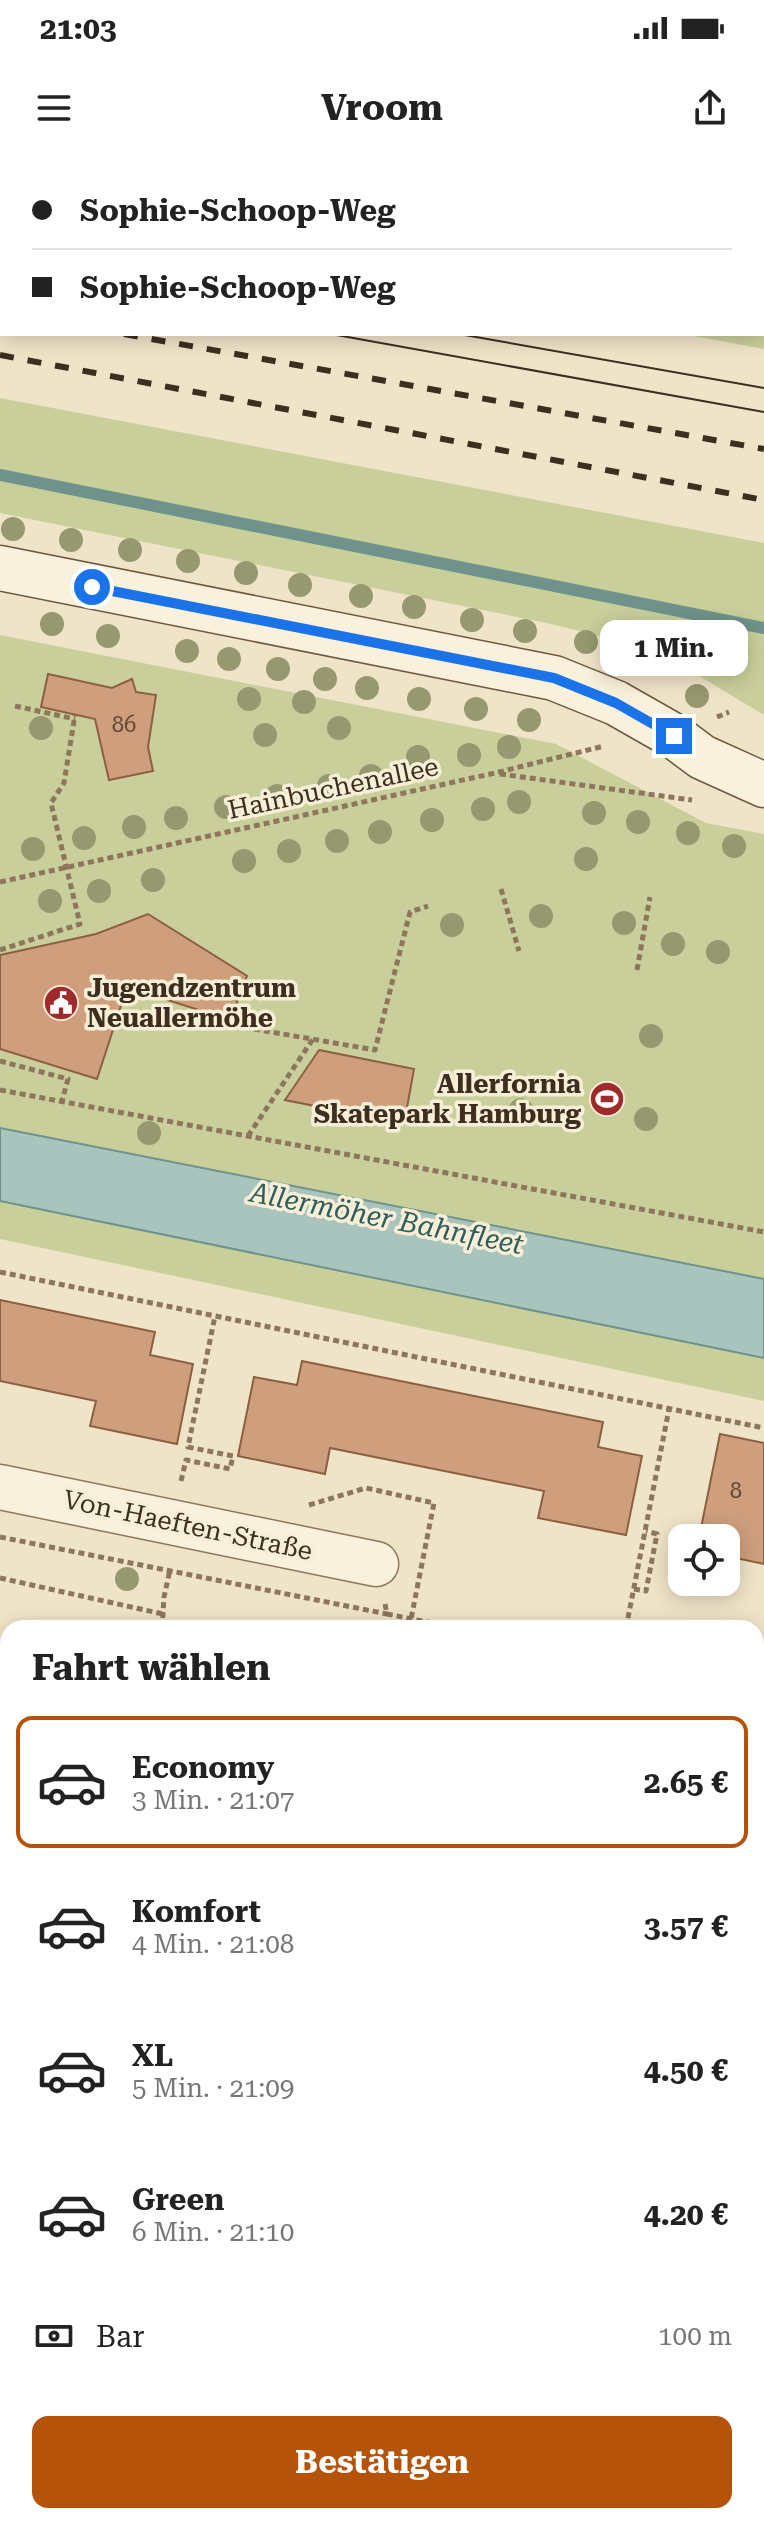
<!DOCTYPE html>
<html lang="de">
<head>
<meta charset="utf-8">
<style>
	body { margin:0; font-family:"Roboto Serif",serif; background:#f2f2f2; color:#222; height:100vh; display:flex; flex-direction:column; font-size:30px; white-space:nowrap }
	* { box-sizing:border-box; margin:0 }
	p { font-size:26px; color:#767676 }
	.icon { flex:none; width:44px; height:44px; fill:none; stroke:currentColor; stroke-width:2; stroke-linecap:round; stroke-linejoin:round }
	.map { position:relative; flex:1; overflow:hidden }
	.side { position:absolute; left:0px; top:1460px; width:764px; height:904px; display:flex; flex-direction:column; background:#fff; border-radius:24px 24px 0 0; box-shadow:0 4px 20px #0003 }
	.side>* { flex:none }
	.banner { position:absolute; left:0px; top:0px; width:764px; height:176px; box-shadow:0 4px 20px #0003; display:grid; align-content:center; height:176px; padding:0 32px; background:#fff }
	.tools { position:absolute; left:668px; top:1364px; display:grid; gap:16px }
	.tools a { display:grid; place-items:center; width:72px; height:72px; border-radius:16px; background:#fff; box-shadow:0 4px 20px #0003; font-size:40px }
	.end { position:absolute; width:36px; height:36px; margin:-18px; border:10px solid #1a73e8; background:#fff; box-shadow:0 0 0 4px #fff }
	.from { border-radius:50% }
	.bubble { position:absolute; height:56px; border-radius:16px; background:#fff; box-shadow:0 4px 20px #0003; font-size:26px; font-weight:700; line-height:56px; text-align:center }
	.banner b { display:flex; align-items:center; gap:28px; height:76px; font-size:30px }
	.banner b+b { border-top:2px solid #e0e0e0 }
	.banner i { width:20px; height:20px; background:#222 }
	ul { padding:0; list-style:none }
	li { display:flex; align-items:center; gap:24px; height:132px; margin:0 16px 12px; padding:0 16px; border:4px solid transparent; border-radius:16px }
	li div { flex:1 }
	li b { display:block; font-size:30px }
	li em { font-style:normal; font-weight:700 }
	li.current { border-color:#b45309 }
	li>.icon { width:72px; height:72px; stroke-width:1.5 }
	h2 { padding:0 32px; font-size:36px; line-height:96px }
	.pay { display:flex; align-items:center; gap:20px; height:88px; padding:0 32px; font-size:30px }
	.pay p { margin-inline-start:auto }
	.button { display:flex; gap:16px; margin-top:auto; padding:16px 32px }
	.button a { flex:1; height:92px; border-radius:16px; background:#b45309; color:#fff; font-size:32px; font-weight:700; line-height:92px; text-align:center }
	.status { display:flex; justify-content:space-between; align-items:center; height:56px; padding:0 40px; background:#fff; direction:ltr }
	.status svg { height:22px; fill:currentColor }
	header { display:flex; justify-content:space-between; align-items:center; height:104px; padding:0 32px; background:#fff; font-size:36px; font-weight:700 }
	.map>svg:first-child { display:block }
</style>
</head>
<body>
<div class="status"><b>21:03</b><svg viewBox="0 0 49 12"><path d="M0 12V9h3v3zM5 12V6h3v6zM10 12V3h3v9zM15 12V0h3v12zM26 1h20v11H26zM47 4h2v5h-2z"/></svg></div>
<header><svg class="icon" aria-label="menu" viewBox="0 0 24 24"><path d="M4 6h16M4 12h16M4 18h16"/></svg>Vroom<svg class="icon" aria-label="share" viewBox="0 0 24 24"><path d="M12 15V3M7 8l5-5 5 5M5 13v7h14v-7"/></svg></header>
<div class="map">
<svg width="764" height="2364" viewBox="0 0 764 2364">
	<rect width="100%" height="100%" fill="#f0e4c8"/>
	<path fill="#c9cf9b" d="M0,0h764v189l-81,-15h79v-172h-760v45l-2,-1z
		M0,238l764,145v172l-108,-65 -109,-27 -547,-110z
		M0,475l556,109 150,79 58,11v445l-764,-151z
		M0,1041l764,157v43l-764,-162z
		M8,1869v141l-8,5v-140z
		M764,1883v481h-131l9,-8h114v-444z"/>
	<path fill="#a9c4bc" stroke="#6f938a" stroke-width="2" d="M0,968l764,151v79l-764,-157z"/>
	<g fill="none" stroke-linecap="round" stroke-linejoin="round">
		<path stroke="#6f938a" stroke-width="12" d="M0,315l764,153"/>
	</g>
	<path fill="#cf9f7d" stroke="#8d5f41" stroke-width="2" d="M48,514l64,14 20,-9 4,13 20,3 -8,52 5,24 -44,9 -14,-61 -54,-12z
		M148,754l99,62 -17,44 -103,-33 -30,92 -97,-30v-94l96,-21z
		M319,890l95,19 -10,55 -119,-24z
		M0,1140l155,32 -5,23 43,9 -16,80 -87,-18 6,-25 -96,-20z
		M302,1201l301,61 -5,25 44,9 -16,79 -88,-17 6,-27 -214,-43 -5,26 -87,-18 16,-79 43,8z
		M720,1274l44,9v121l-38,-8v-18h-27z"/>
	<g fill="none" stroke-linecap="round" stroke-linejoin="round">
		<g stroke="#8d765c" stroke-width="47">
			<path id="street" d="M0,1327l376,77"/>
		</g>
		<g stroke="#6f573f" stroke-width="47">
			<path id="secondary" d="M0,408l554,110 62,25 58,33 28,21 62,28"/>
		</g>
		<path stroke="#8d765c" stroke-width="5" stroke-dasharray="6 4" stroke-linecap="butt" d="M15,546l60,13
			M717,557l12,-5
			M500,614l192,26
			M0,722l495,-109 109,-27
			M501,729l18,62
			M0,790l80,-26 -29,-121 13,-20 11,-68
			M637,810l13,-73
			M254,869l121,21 35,-138 18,-6
			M0,901l68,18 -6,22
			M0,930l764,142
			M248,976l65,-97
			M0,1112l764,156
			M181,1321l5,-21 44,9 3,-13 -45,-9 27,-131
			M309,1345l57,-17 68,15 -23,116
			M0,1377l387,77
			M0,1418l163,36
			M634,1429l12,2 11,-57 -11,-3
			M385,1444l2,10 70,14
			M162,1468l2,-31 6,-27
			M626,1468l43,-219
			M756,1528l8,1
			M0,1761l8,6
			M0,2075l8,-1
			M0,2221l8,25
			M758,2317l6,-126
			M28,2356v8
			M717,2364l8,-8"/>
		<use href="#street" stroke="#faf1dc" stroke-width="44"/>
		<use href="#secondary" stroke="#faf1dc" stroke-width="44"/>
		<path stroke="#3d2e20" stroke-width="2" d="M0,92h2
			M0,114l2,1
			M331,174l433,78
			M459,174l305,54"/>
		<path stroke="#3d2e20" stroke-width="6" stroke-dasharray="14 14" stroke-linecap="butt" d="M0,152h2
			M124,174l640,115
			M0,195l764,145"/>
	</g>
	<g fill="#96986f">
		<circle cx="13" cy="369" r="12"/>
		<circle cx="71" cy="380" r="12"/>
		<circle cx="130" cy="390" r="12"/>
		<circle cx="188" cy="401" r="12"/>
		<circle cx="246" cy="413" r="12"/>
		<circle cx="300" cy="425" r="12"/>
		<circle cx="361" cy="436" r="12"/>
		<circle cx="414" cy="447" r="12"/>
		<circle cx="472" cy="460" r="12"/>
		<circle cx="52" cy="464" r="12"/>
		<circle cx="525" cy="471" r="12"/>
		<circle cx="108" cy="476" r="12"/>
		<circle cx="586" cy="482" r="12"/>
		<circle cx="187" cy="491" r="12"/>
		<circle cx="229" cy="499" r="12"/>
		<circle cx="646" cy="503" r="12"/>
		<circle cx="278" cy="509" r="12"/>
		<circle cx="325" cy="519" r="12"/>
		<circle cx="367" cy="528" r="12"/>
		<circle cx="697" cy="536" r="12"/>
		<circle cx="249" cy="539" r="12"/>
		<circle cx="419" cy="539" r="12"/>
		<circle cx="304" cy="542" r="12"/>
		<circle cx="476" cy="549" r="12"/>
		<circle cx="529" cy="560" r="12"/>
		<circle cx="41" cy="568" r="12"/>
		<circle cx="339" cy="568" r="12"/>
		<circle cx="265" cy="575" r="12"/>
		<circle cx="509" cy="587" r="12"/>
		<circle cx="469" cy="595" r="12"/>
		<circle cx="418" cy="597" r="12"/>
		<circle cx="371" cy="616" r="12"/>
		<circle cx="329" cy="626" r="12"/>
		<circle cx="277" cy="636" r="12"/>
		<circle cx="519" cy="642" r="12"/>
		<circle cx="226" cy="647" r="12"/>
		<circle cx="483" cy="649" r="12"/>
		<circle cx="594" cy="653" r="12"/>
		<circle cx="176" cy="658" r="12"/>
		<circle cx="432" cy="660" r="12"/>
		<circle cx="638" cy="662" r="12"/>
		<circle cx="134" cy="667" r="12"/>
		<circle cx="380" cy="672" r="12"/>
		<circle cx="688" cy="673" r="12"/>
		<circle cx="84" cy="678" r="12"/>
		<circle cx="337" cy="681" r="12"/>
		<circle cx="734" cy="686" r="12"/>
		<circle cx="33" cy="689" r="12"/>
		<circle cx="289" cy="691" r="12"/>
		<circle cx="586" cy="699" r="12"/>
		<circle cx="244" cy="701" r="12"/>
		<circle cx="153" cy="720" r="12"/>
		<circle cx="99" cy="731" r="12"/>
		<circle cx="50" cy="741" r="12"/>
		<circle cx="541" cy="756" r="12"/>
		<circle cx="624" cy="763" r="12"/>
		<circle cx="452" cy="765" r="12"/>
		<circle cx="673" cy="784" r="12"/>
		<circle cx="718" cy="792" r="12"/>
		<circle cx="651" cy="876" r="12"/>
		<circle cx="521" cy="950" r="12"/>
		<circle cx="646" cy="959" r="12"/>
		<circle cx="149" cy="973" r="12"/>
		<circle cx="127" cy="1419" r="12"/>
	</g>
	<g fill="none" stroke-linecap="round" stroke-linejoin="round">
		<path stroke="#1a73e8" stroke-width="10" d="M92,427l462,91 62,25 58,33"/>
	</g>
	<defs>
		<g id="civic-disc" transform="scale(1.8)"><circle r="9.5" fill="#9e2a2b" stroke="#f7eed8"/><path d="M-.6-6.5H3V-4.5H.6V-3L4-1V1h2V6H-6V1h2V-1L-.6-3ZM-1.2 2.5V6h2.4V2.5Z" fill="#fff"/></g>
		<g id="stadium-disc" transform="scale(1.8)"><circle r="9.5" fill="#9e2a2b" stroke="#f7eed8"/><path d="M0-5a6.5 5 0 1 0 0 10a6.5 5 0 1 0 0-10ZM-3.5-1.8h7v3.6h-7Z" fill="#fff"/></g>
	</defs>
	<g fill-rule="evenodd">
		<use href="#civic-disc" x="61" y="843"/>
		<use href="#stadium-disc" x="607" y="939"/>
	</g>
	<g text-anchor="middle" stroke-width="7" stroke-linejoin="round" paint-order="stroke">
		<g font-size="22" fill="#624a37">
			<text x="124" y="572">86</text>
			<text x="736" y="1338">8</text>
		</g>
		<g font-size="26" fill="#3d2e20" stroke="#f7eed8">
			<text transform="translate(333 628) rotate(-12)" y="9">Hainbuchenallee</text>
			<text transform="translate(188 1365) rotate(12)" y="9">Von-Haeften-Straße</text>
		</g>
		<g font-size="26" font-weight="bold" fill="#3d2e20" stroke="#f7eed8" text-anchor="start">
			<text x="87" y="837">Jugendzentrum<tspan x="87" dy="30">Neuallermöhe</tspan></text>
			<text x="581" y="933" text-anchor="end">Allerfornia<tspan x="581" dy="30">Skatepark Hamburg</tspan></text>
		</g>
		<g font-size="28" font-style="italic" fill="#2f5d5a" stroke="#f7eed8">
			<text transform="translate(387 1058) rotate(11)" y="10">Allermöher Bahnfleet</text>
		</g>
	</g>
</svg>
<div class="tools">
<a><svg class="icon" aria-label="locate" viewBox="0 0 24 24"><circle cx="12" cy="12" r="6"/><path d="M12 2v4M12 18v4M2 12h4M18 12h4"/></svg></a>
</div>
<i class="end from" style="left:92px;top:427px"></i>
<i class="end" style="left:674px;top:576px"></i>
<div class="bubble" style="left:600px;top:460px;width:148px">1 Min.</div>
<div class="banner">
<b><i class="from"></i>Sophie-Schoop-Weg</b>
<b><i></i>Sophie-Schoop-Weg</b>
</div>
<section class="side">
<h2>Fahrt wählen</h2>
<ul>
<li class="current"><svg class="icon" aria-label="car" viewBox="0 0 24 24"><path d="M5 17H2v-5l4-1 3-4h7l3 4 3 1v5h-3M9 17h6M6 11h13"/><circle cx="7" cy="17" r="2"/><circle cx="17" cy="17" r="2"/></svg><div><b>Economy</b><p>3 Min. · 21:07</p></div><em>2.65 €</em></li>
<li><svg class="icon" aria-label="car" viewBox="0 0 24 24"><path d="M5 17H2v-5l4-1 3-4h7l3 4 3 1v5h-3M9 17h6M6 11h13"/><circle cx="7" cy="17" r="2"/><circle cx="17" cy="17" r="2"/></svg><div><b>Komfort</b><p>4 Min. · 21:08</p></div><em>3.57 €</em></li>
<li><svg class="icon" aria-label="car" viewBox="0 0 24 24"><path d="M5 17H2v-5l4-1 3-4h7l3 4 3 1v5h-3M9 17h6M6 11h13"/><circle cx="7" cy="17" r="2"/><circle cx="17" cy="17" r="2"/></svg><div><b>XL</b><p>5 Min. · 21:09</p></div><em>4.50 €</em></li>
<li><svg class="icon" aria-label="car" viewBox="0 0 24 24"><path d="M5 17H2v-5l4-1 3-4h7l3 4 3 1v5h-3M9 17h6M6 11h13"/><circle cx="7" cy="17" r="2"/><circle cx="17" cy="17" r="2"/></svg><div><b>Green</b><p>6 Min. · 21:10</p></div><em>4.20 €</em></li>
</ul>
<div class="pay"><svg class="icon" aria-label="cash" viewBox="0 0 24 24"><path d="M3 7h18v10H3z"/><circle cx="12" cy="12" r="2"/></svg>Bar<p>100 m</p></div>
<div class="button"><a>Bestätigen</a></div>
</section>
</div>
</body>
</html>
